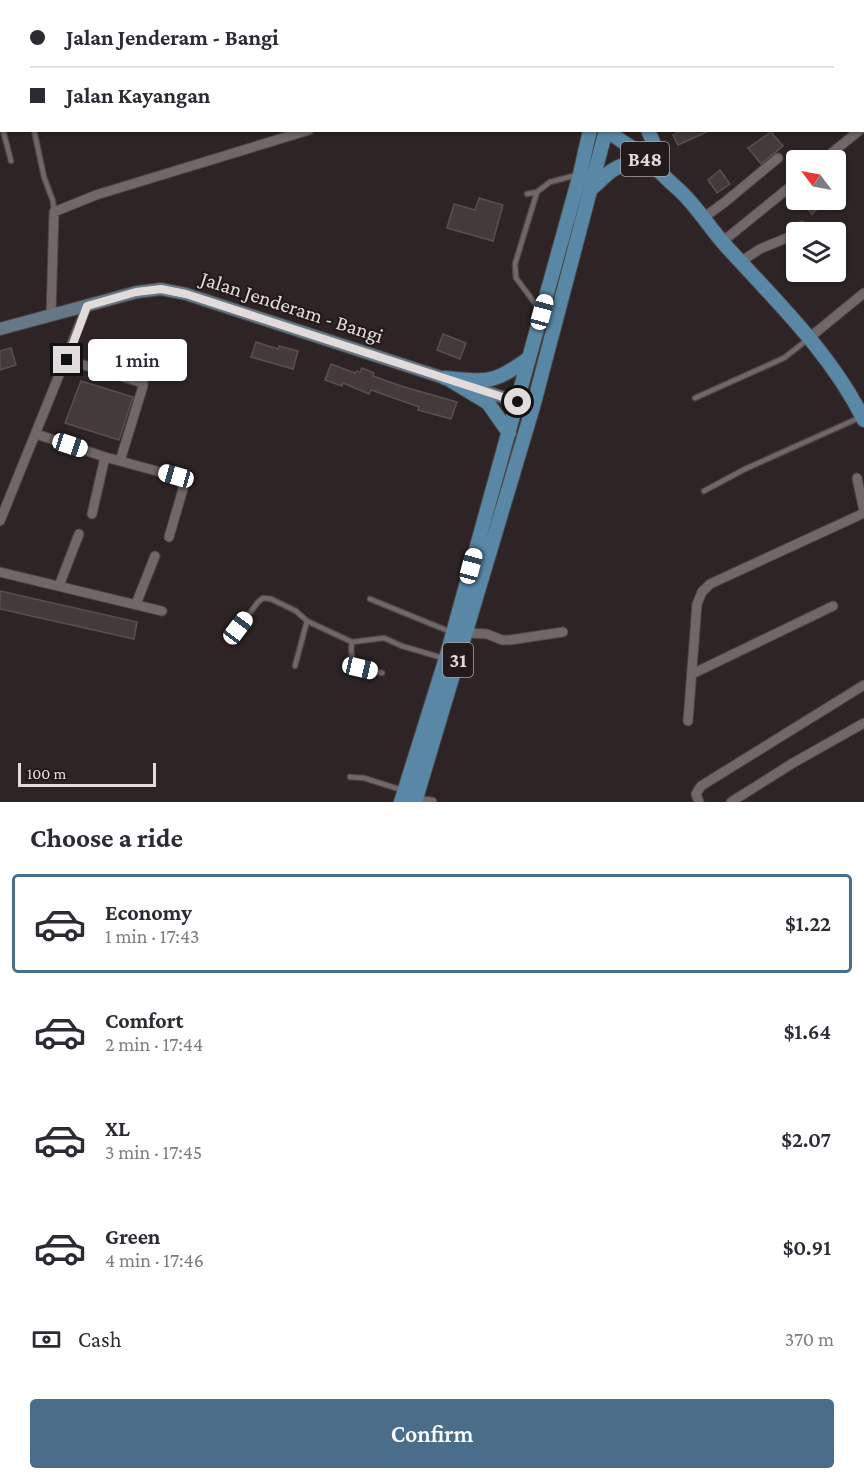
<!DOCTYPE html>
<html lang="en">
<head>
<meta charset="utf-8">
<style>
	body { margin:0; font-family:"Crimson Pro",serif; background:#f2f2f3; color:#2b2b33; height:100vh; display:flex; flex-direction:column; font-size:22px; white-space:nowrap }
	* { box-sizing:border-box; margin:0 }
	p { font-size:20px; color:#7c7c81 }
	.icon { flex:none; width:33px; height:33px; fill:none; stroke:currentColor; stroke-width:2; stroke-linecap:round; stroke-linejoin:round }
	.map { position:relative; height:802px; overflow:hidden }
	.drawer { display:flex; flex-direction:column; background:#fff; flex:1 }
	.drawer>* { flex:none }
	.top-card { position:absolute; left:0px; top:0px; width:864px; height:132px; box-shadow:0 2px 4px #0004; display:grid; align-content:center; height:132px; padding:0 30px; background:#fff }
	.needle { width:39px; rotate:302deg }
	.fabs { position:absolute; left:786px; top:150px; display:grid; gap:12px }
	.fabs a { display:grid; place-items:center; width:60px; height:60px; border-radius:6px; background:#fff; box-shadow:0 2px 4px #0004; font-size:30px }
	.scale { position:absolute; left:18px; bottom:15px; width:138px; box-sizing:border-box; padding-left:6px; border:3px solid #e2dbdc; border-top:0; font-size:16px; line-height:21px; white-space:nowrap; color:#e2dbdc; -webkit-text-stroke:4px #241a1b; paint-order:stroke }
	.end { position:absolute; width:27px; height:27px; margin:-14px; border:8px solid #e2dbdc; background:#111; box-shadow:0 0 0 3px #111 }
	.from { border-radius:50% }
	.bubble { position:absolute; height:42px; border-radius:6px; background:#fff; box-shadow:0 2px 4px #0004; font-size:20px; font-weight:600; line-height:42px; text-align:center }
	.car { position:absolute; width:18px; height:36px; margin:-18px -9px; border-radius:8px; box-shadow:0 0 4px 2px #0007; background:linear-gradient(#fff 24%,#345 0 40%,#fff 0 76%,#345 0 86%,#fff 0) }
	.top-card b { display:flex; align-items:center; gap:21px; height:57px; font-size:22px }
	.top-card b+b { border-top:2px solid #e1e1e2 }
	.top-card i { width:15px; height:15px; background:#2b2b33 }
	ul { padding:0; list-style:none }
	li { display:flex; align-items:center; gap:18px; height:99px; margin:0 12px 9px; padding:0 18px; border:3px solid transparent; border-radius:6px }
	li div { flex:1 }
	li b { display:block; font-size:22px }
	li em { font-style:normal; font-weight:600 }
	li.selected { border-color:#4a6e8a }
	li>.icon { width:54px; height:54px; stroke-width:1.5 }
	h2 { padding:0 30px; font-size:27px; line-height:72px }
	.pay { display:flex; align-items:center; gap:15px; height:66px; padding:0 30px; font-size:22px }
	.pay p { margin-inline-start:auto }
	.primary-button { display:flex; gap:12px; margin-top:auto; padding:12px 30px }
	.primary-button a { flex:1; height:69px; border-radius:6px; background:#4a6e8a; color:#fff; font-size:24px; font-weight:600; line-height:69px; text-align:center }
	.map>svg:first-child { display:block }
</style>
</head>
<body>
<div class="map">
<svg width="864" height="802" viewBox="0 0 864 802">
	<rect width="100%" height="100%" fill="#2e2425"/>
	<path fill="#453a3a" stroke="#5a4f4f" stroke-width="1.5" d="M682,130h29l-33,15 -5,-10z
		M771,132l12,14 -22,18 -13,-16z
		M720,170l10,14 -13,9 -9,-13z
		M479,198l24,7 -10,36 -46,-13 7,-24 21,6z
		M800,200h28l-16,14z
		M443,334l23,9 -6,16 -23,-9z
		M256,342l22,7 1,-3 19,5 -5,18 -42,-12z
		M11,348l5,17 -16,5v-19z
		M331,364l24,9 1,-2 4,1 2,-4 12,5 -1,3 28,10 56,16 -6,17 -33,-9 1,-3 -48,-17 -2,4 -26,-11 -1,3 -17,-6z
		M81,381l52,16 -14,43 -54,-17z
		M0,591l137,31 -3,17 -134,-30z"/>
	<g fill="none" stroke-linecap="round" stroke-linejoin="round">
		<g stroke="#4b4344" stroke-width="7">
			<path id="service" d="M14,0v2
				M153,0v2
				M233,0l1,2
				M295,0l1,2
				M176,2l9,-2
				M0,121l2,6
				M3,130l8,31
				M34,130l10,47 9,24 1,11
				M537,192l-22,72 1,14 24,32
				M527,194l10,-2 13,-10 27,-7
				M695,398l89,-40 23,-18
				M704,491l41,-22 116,-52
				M370,599l81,33
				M229,641l29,-39 5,-4 8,1 25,12 11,10 45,21 32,-4 18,8 41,12
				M352,642c-4,27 9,26 30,31
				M295,666l12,-45
				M350,777l14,1 38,12"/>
		</g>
		<g stroke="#4b4344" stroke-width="11">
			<path id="minor" d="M823,160l37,-30
				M703,218l22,-16 53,-44
				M722,242l74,-60
				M740,262l20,-13 29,-12 13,-11
				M51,315l3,-103 42,-17 213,-65
				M809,338l55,-45
				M67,360l76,23v3l-23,75
				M36,434l69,23 70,19 7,6 1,7 -14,48
				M857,478l7,33
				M92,514l13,-57
				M0,521l87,-215
				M0,572l162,39
				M59,586l20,-52
				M136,604l19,-48
				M466,633l21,1 15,6h8l53,-8
				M692,674l141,-68
				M688,721l9,-117 5,-12 8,-8 154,-71
				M416,800l16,2
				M699,802l-3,-8 5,-8 163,-101
				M731,802l62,-39 71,-40"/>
		</g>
		<g stroke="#4b4344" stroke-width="14">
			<path id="secondary" d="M0,329l137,-37 24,-3 25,5 347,113"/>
		</g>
		<g stroke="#4b4344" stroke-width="16">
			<path id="primary" d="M620,2v-2
				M632,2v-2
				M608,130c7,8 17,13 26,19 16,12 29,27 44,40 18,16 31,38 47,56 50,55 105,107 139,175
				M648,130l13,31
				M591,189c27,-24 26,-29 64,-20
				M445,378c43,4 49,6 84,-20
				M450,380l38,23 21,30
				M401,802l45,-144 134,-484 10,-44
				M415,802l118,-395 73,-277"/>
		</g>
		<use href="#service" stroke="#726667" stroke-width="4.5"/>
		<use href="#minor" stroke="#726667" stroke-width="9"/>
		<use href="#secondary" stroke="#667787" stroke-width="12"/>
		<use href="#primary" stroke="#5988a7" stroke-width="14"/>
	</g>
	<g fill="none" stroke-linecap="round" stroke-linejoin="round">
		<path stroke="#e2dbdc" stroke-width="8" d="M67,360l20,-54 49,-14 25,-3 25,5 332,108"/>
	</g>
	<g text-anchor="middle" stroke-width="4.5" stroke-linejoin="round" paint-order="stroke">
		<g fill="#241a1b" stroke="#a9a1a2" stroke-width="1.5">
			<rect x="621" y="142" width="48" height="34" rx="4.5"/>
			<rect x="443" y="643" width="30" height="34" rx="4.5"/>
		</g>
		<g font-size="20" font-weight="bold" fill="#e2dbdc">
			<text x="645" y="166">B48</text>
			<text x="458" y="667">31</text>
		</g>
		<g font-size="21" fill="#e2dbdc" stroke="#241a1b">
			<text transform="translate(292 307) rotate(18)" y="7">Jalan Jenderam - Bangi</text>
		</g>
	</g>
</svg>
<div class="fabs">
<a><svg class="needle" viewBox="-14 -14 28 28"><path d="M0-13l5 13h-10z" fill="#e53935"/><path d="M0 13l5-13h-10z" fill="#7c7c81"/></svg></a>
<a><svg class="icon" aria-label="layers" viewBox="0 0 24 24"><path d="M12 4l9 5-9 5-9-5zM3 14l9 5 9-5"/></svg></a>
</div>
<div class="scale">100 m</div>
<i class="end from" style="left:518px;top:402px"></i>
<i class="end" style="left:67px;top:360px"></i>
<div class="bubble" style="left:88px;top:339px;width:99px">1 min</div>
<i class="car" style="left:542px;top:312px;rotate:15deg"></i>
<i class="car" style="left:70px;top:445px;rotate:108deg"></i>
<i class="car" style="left:176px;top:476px;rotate:286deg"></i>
<i class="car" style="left:471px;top:566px;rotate:15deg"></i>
<i class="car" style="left:238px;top:628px;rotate:37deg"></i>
<i class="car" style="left:360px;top:668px;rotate:103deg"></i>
<div class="top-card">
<b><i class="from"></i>Jalan Jenderam - Bangi</b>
<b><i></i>Jalan Kayangan</b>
</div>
</div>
<section class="drawer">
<h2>Choose a ride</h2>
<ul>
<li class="selected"><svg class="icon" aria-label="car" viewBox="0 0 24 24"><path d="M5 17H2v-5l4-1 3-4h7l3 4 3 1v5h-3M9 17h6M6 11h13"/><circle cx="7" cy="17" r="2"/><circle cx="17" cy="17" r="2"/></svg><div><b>Economy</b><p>1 min · 17:43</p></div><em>$1.22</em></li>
<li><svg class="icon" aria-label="car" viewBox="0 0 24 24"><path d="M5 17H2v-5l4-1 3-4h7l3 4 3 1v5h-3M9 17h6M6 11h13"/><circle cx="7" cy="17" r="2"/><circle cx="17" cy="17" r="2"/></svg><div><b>Comfort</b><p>2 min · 17:44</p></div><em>$1.64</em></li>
<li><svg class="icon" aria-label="car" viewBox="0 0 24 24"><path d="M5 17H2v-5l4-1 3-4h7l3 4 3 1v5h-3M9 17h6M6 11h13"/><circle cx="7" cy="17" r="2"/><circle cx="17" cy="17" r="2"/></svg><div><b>XL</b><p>3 min · 17:45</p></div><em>$2.07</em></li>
<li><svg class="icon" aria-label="car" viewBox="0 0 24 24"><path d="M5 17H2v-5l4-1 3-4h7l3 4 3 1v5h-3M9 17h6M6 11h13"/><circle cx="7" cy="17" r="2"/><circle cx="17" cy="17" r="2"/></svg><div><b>Green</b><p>4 min · 17:46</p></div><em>$0.91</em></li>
</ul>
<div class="pay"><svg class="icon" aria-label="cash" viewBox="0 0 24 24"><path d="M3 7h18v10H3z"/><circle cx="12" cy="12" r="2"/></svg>Cash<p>370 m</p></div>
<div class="primary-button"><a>Confirm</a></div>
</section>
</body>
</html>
